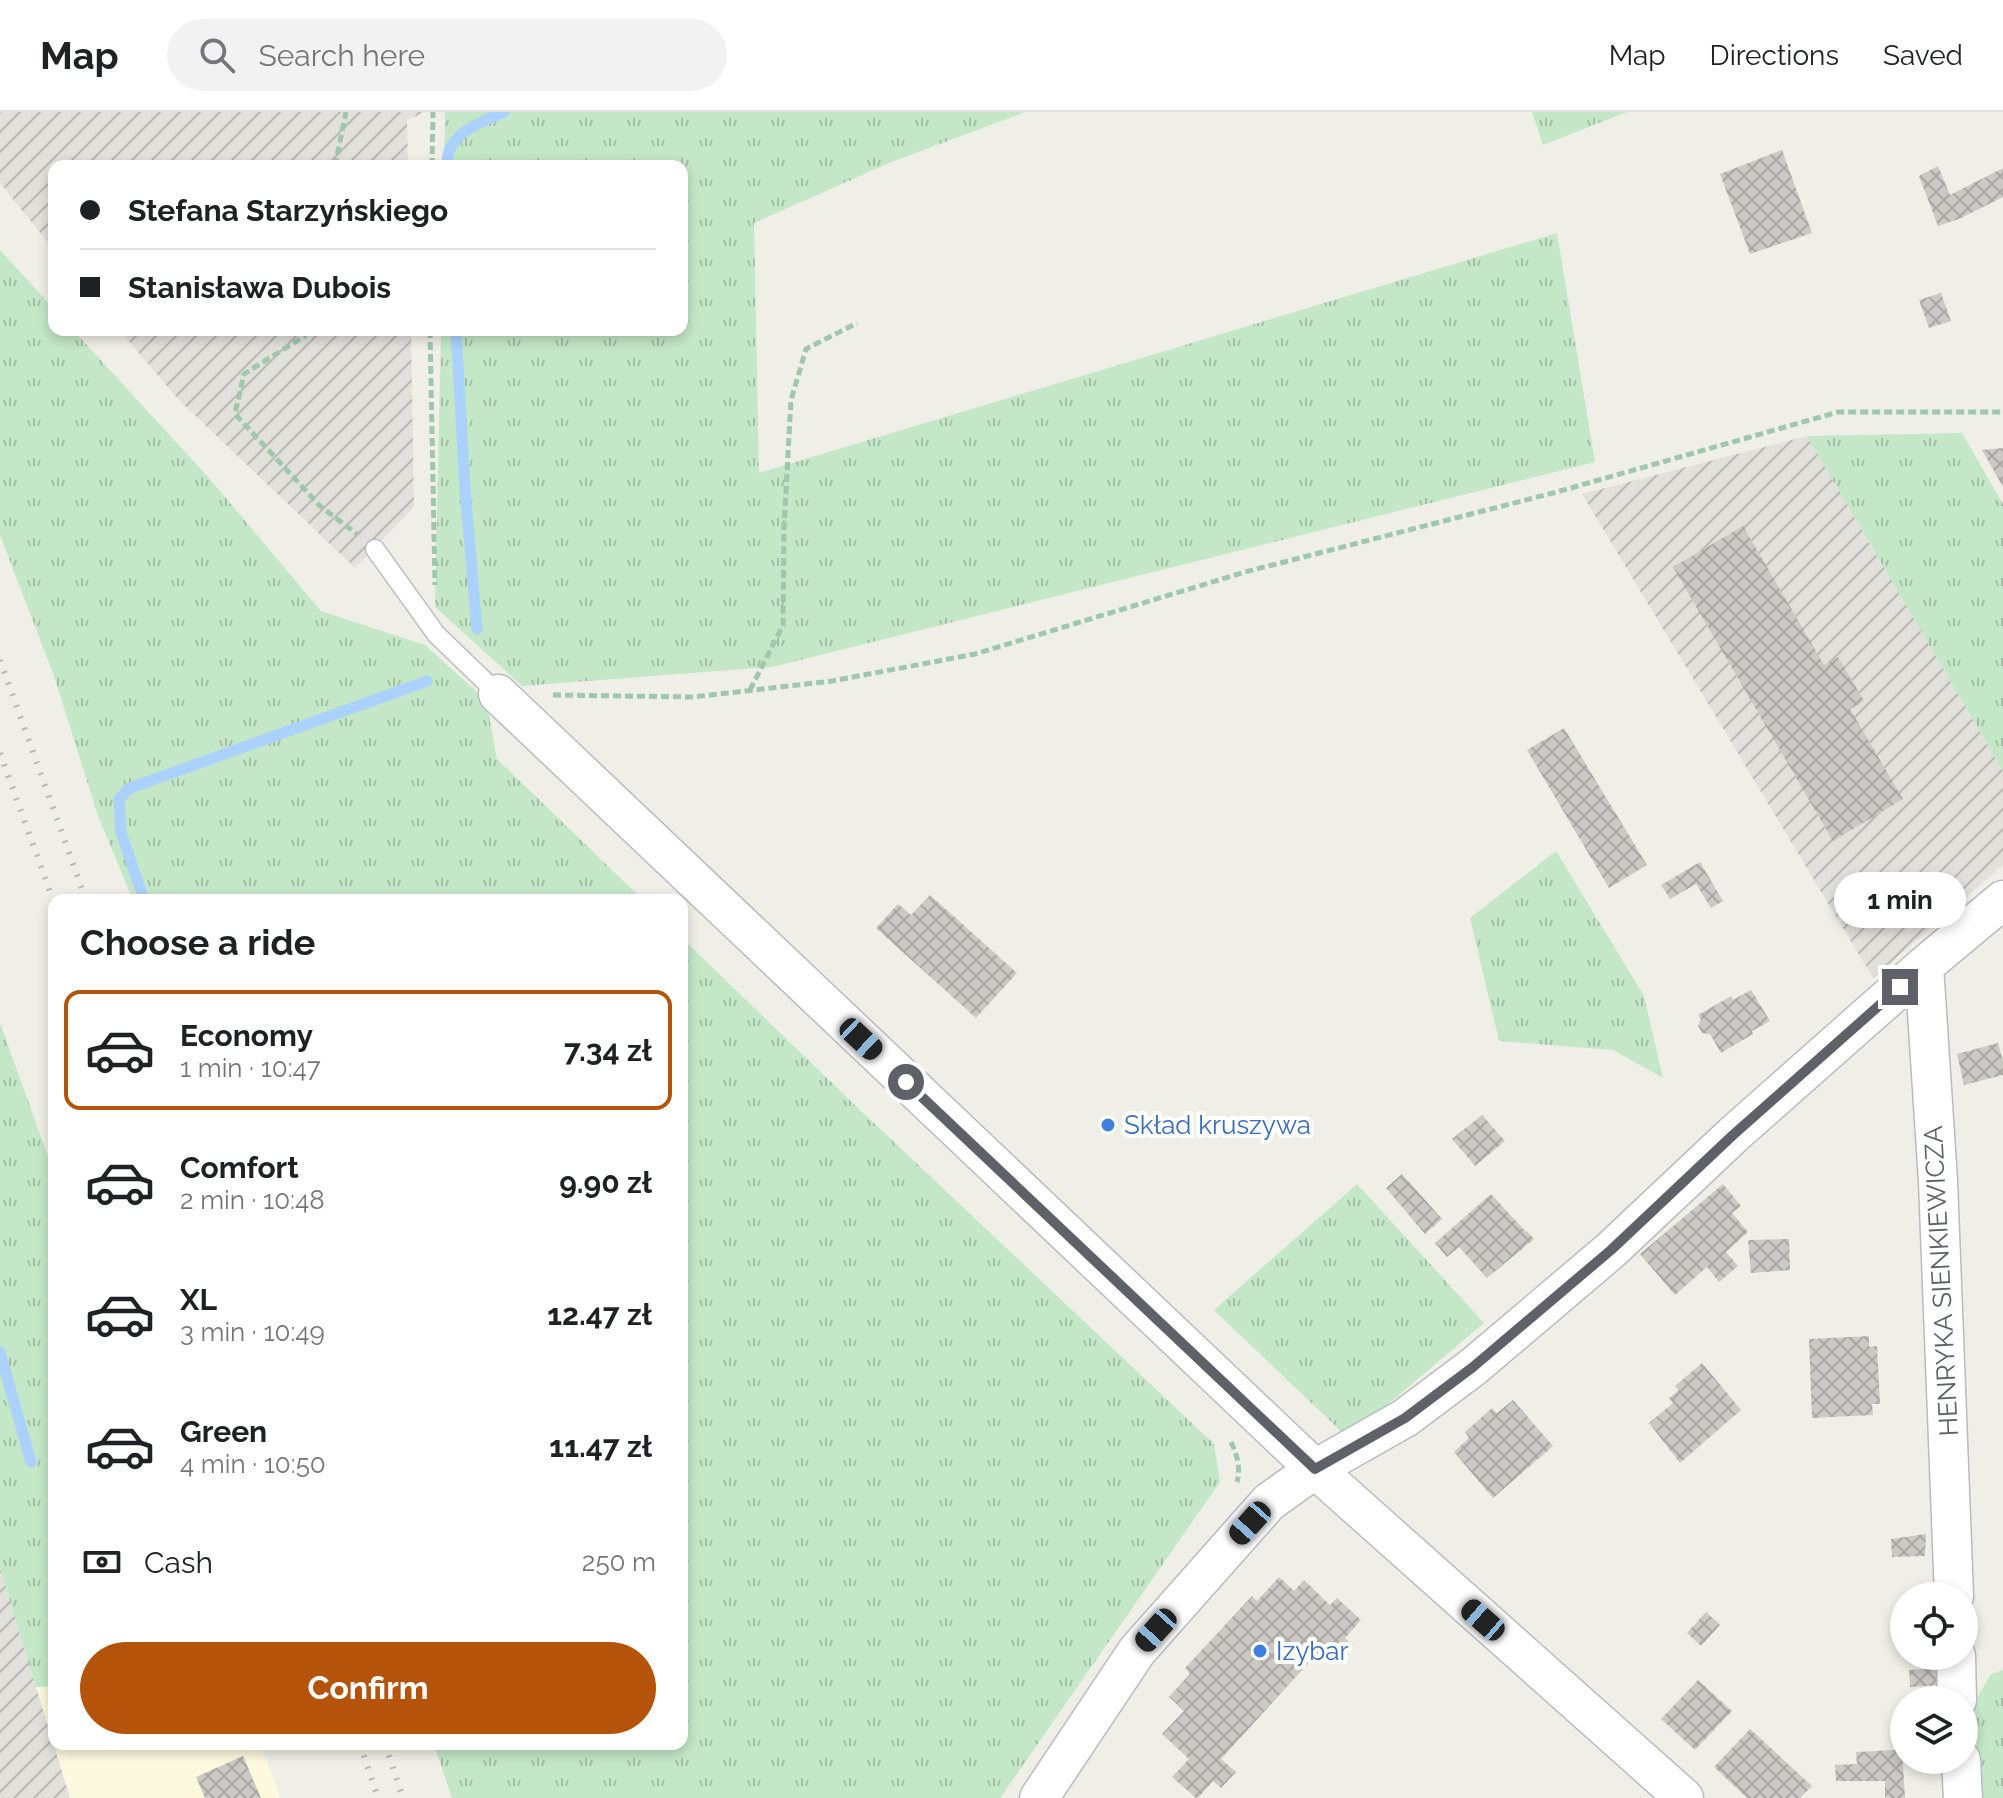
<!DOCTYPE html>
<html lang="en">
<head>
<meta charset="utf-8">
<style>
	body { margin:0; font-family:Raleway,sans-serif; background:#f2f2f2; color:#202124; height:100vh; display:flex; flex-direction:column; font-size:30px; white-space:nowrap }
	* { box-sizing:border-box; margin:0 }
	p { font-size:26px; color:#757577 }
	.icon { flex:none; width:44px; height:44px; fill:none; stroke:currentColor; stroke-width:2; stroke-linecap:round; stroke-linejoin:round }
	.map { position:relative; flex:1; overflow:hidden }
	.sheet { position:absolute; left:48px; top:782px; width:640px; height:856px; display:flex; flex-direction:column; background:#fff; border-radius:16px; box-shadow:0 4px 12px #0003 }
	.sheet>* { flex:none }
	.guide { position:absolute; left:48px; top:48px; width:640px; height:176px; border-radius:16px; box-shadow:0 4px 12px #0003; display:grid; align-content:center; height:176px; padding:0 32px; background:#fff }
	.fabs { position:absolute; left:1890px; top:1470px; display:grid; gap:16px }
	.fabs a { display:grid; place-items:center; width:88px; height:88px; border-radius:50%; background:#fff; box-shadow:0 4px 12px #0003; font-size:40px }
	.end { position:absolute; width:36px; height:36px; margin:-18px; border:10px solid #5e6167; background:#fff; box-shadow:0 0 0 4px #fff }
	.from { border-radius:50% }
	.bubble { position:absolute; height:56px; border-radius:28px; background:#fff; box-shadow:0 4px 12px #0003; font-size:26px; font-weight:700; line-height:56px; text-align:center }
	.car { position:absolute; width:24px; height:48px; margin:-24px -12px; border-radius:10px; box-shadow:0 0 6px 2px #0007; background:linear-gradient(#222 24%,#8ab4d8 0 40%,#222 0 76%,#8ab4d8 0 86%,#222 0) }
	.guide b { display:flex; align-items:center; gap:28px; height:76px; font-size:30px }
	.guide b+b { border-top:2px solid #e0e0e0 }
	.guide i { width:20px; height:20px; background:#202124 }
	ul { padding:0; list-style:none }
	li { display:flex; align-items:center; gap:24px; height:120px; margin:0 16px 12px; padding:0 16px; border:4px solid transparent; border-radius:16px }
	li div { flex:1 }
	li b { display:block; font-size:30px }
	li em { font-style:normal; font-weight:700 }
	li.selected { border-color:#b45309 }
	li>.icon { width:72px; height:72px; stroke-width:1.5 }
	h2 { padding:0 32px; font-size:36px; line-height:96px }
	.pay { display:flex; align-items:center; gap:20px; height:88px; padding:0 32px; font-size:30px }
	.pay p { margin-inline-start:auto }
	.cta { display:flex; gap:16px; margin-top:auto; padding:16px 32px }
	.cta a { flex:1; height:92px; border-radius:48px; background:#b45309; color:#fff; font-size:32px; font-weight:700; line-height:92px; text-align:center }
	header { display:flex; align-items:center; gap:48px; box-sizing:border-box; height:112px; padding:0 40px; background:#fff; border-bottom:2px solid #e0e0e0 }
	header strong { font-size:38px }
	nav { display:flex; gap:44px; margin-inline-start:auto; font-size:28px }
	.search { width:560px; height:72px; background:#f2f2f2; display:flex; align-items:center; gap:20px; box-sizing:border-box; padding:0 28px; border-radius:44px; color:#757577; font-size:30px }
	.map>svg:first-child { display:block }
</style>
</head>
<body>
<header>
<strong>Map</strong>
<div class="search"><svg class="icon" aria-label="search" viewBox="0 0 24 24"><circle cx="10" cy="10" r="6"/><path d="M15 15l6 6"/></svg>Search here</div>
<nav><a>Map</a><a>Directions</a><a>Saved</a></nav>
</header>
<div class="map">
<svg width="2003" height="1686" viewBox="0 0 2003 1686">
	<defs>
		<pattern id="industrial-furrows" width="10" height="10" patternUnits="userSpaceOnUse" patternTransform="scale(2)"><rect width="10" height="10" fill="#e2e0db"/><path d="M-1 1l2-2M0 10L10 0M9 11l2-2" fill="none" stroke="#bab9b5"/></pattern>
		<pattern id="grass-tufts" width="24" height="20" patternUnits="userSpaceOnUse" patternTransform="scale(2)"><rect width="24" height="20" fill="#c4e7c7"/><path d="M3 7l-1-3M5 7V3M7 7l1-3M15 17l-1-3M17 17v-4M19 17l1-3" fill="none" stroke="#a2bfa5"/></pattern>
		<pattern id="building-cross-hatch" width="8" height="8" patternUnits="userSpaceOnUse" patternTransform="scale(2)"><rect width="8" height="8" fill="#ccc9c4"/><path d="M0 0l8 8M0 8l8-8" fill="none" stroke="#a9a7a3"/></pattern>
	</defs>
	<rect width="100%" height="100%" fill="#f0efe7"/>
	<path fill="#fdf9de" d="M54,1574v58h206l21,54h-211l-34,-111z"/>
	<path fill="url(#industrial-furrows)" d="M0,0h425l-18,8 1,46h-354v84l-54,-67z
		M119,218h292l3,177 -59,61 -176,-168z
		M1807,324l196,335v94l-130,113 -291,-484z
		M0,1456l36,119 34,111h-70z"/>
	<path fill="url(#grass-tufts)" d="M445,0h580l-136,51 -135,60 5,250 798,-240 38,229 -823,205 -250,19 -87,-79 6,-277h241v-164h-238z
		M1532,0h95l-84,33z
		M0,138l54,59v21h19l136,148 112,133 104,34 61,55 11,59 146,141h-510l-35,-84 -44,-140 -54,-141z
		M1962,321l41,71v267l-196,-335z
		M1556,739l88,145 19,82 -50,-28 -114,-9 -29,-123z
		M682,826l177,171 355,335 6,38 -220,316h-548l-18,-54h248z
		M0,911l54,150v513l-18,1 -36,-119z
		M1357,1072l127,139 -136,115 -134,-128z
		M2003,1558v128h-27l-3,-93 18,-31z"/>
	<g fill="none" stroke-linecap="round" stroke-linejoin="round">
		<path stroke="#aad2fd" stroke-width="11" d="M447,54c-2,-32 33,-43 57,-54
			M456,218l9,159 12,140
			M144,788l-23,-68 -2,-33 11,-11 297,-107
			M0,1240l31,110"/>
	</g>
	<path fill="url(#building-cross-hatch)" d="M1782,38l30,83 -62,21 -30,-80z
		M1938,54l12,29 53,-27v29l-44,22 -21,7 -19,-50z
		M1941,181l10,28 -22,7 -10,-28z
		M2003,336v39l-21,-37z
		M1743,414l81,139 14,-8 26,44 -14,8 53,90 -70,42 -160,-274z
		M1564,616l83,137 -38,23 -82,-138z
		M1700,750l23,39 -12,7 -15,-24 -26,15 -9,-14z
		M930,783l87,78 -41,45 -100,-90 22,-24 13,11z
		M1751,878l19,31 -18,10 1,3 -32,19 -11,-19 -8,-1 -4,-7 3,-7 -3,-4 33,-19 2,4z
		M1998,931l5,18v14l-39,10 -7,-31z
		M1482,1003l23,26 -30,25 -23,-27z
		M1402,1062l40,45 -17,15 -39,-46z
		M1723,1072l18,22 -9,7 16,19 -22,20 12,14 -19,16 -12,-15 -32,28 -35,-41z
		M1491,1082l35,38 1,-1 7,8 -47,39 -28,-31 -12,10 -12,-14z
		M1789,1127l1,31 -39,3 -3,-33z
		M1869,1224v11l8,-1 3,58h-8l1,11 -61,3 -3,-79z
		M1702,1251l39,47 -61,53 -31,-40 24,-20 -4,-5 10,-8 -4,-4z
		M1513,1288l40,46 -60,52 -39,-46 15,-14 -4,-6 27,-24 5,5z
		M1926,1422l-1,22 -33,1 -1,-18z
		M1279,1465l15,14 10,-11 26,25 7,-7 24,22 -16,18 8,7 -14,15 -15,-14 -103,113 15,13 -15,16 -8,-7 -15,17h-2l-24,-21 17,-18 -27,-25 22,-23 -15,-14 21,-23 -5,-6 67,-72 5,5z
		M1706,1500l14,13 -19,21 -14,-13z
		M1940,1556l1,17 -31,2 -1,-17z
		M1698,1568l34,31 -37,39 -34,-31z
		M1750,1617l62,57 -12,12h-53l-33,-31z
		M1895,1638h7l3,48h-20v-17h-49l-1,-16 22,-1 -1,-12z
		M243,1644l18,42h-56l-9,-21z"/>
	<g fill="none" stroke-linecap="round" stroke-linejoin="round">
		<g stroke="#b9bbc0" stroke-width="21">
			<path id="lane" d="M375,437l61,85 62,60"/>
		</g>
		<g stroke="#b9bbc0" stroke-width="41">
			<path id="street" d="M498,582l817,775 369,329
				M1924,854l14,215 16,415
				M1956,1544l1,44
				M1961,1648l2,38
				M1039,1686l98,-147 132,-149 46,-33 90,-51 68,-51 138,-117 122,-115 191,-169 79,-66"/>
		</g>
		<path stroke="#9ec7ad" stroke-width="5" stroke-dasharray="8 4" stroke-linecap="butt" d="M335,54l11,-54
			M432,54l1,-54
			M306,218l-1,6 -61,38 -9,40 85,92 37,28
			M430,218l5,255
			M750,578l33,-65 1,-98 7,-127 15,-51 51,-26
			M553,583l140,2 139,-16 143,-27 270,-82 308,-79 285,-81h165
			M1231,1330c6,13 10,25 6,40"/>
		<use href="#lane" stroke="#fff" stroke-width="18"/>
		<use href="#street" stroke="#fff" stroke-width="38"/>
		<path stroke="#b7b8b8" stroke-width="6" stroke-dasharray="2 10" stroke-linecap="butt" d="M0,548l86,240
			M0,641l54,150
			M360,1632l18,54
			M385,1632l18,54"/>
	</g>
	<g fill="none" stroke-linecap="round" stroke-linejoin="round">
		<path stroke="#5e6167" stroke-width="10" d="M906,970l409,387 90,-51 68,-51 138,-117 122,-115 167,-148"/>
	</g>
	<g fill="#3f7fe0" stroke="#fff" stroke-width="3">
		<circle cx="1108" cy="1013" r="8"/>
		<circle cx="1260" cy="1539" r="8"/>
	</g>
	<g text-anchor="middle" stroke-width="8" stroke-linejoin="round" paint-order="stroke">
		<g font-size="26" fill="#366cbe" stroke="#fff" text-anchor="start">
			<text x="1124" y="1022">Skład kruszywa</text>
			<text x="1276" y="1548">Izybar</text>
		</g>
		<g font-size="26" fill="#5e6167" stroke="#fff">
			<text transform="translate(1941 1169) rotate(-93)" y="9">HENRYKA SIENKIEWICZA</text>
		</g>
	</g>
</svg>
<div class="fabs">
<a><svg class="icon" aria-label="locate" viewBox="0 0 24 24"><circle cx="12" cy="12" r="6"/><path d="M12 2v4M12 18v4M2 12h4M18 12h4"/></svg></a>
<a><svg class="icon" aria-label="layers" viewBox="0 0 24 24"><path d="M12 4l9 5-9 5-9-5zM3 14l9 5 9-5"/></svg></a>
</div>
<i class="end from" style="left:906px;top:970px"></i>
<i class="end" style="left:1900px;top:875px"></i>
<div class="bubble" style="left:1834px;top:760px;width:132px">1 min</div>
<i class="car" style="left:861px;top:927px;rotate:133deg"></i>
<i class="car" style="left:1250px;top:1411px;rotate:222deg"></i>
<i class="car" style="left:1483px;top:1508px;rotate:311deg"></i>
<i class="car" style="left:1156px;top:1518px;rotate:222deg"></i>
<div class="guide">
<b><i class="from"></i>Stefana Starzyńskiego</b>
<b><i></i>Stanisława Dubois</b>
</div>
<section class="sheet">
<h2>Choose a ride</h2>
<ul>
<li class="selected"><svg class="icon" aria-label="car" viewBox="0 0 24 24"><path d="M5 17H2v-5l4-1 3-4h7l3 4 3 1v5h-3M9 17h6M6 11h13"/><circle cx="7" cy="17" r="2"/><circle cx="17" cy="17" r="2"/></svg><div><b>Economy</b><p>1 min · 10:47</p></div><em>7.34 zł</em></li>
<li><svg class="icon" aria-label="car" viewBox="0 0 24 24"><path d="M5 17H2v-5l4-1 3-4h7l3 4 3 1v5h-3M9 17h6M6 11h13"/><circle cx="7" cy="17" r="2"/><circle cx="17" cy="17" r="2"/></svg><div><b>Comfort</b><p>2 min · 10:48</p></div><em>9.90 zł</em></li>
<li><svg class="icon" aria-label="car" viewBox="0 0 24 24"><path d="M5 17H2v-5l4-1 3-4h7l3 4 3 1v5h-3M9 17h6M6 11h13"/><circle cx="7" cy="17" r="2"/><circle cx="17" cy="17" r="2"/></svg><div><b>XL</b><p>3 min · 10:49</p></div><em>12.47 zł</em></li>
<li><svg class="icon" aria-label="car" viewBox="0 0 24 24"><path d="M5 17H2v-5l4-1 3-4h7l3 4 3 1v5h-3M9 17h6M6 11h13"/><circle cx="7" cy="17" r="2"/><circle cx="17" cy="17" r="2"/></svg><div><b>Green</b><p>4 min · 10:50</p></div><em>11.47 zł</em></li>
</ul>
<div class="pay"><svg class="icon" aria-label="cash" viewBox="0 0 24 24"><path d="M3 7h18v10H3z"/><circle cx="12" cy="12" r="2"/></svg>Cash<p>250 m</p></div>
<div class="cta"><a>Confirm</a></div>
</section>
</div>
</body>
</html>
